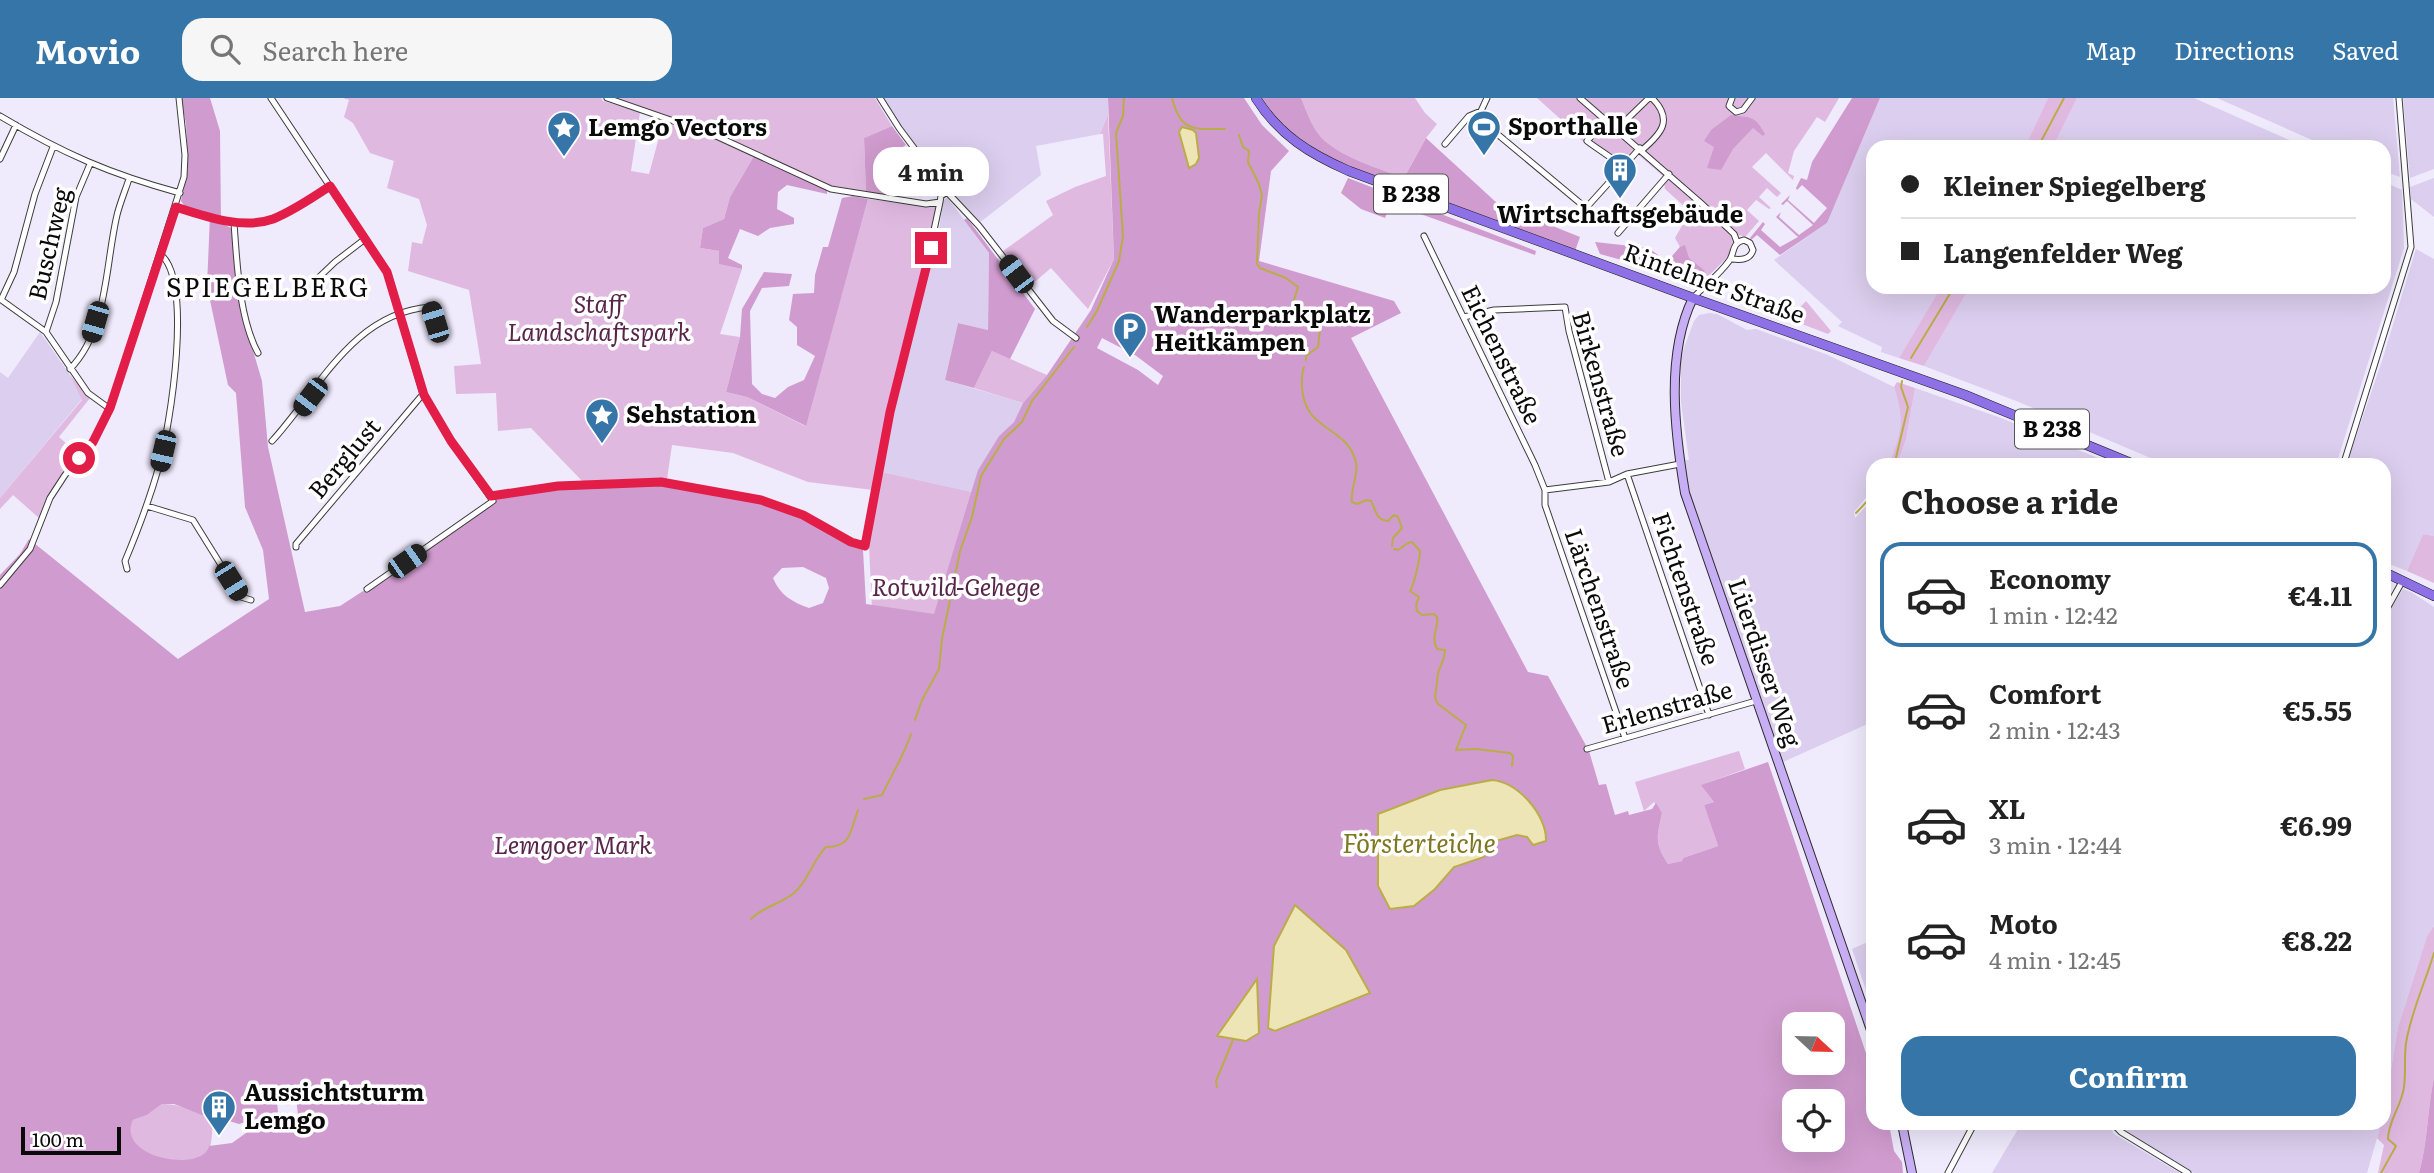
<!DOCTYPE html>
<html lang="en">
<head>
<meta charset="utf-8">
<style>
	body { margin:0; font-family:Literata,serif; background:#f6f6f6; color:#222; height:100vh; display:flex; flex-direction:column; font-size:26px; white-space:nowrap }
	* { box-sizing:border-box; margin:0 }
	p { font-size:23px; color:#767676 }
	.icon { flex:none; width:38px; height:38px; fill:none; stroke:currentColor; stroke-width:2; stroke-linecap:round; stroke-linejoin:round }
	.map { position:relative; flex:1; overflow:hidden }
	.details { position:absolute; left:1866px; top:360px; width:525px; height:672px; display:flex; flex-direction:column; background:#fff; border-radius:21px; box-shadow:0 7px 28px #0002 }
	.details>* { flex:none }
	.hud { position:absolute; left:1866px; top:42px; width:525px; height:154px; border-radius:21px; box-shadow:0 7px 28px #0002; display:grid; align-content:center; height:154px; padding:0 35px; background:#fff }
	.needle { width:46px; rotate:112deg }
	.tools { position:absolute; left:1782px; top:914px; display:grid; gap:14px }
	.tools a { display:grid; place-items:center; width:63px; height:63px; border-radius:14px; background:#fff; box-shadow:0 7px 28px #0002; font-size:35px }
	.scale { position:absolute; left:21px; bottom:18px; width:100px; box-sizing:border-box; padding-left:7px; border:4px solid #0a0a0a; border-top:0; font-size:19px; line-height:24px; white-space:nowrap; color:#0a0a0a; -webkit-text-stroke:5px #fff; paint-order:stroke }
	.end { position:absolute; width:32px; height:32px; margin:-16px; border:9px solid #e11d48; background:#fff; box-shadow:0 0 0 4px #fff }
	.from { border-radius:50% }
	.bubble { position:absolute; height:49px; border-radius:21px; background:#fff; box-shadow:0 7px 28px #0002; font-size:23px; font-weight:700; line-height:49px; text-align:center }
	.car { position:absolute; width:21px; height:42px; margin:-21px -10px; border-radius:9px; box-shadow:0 0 5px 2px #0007; background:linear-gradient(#222 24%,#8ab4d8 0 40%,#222 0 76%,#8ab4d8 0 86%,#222 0) }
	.hud b { display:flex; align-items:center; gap:24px; height:66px; font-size:26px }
	.hud b+b { border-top:2px solid #e0e0e0 }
	.hud i { width:18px; height:18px; background:#222 }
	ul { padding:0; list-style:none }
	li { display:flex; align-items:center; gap:21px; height:105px; margin:0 14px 10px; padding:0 21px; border:4px solid transparent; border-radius:21px }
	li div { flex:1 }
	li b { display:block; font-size:26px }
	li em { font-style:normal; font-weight:700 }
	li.on { border-color:#3675a7 }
	li>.icon { width:63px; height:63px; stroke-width:1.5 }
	h2 { padding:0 35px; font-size:32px; line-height:84px }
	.button { display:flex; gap:14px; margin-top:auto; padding:14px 35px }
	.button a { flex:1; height:80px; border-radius:21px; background:#3675a7; color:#fff; font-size:28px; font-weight:700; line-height:80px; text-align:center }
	header { display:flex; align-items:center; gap:42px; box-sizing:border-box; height:98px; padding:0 35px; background:#3675a7; color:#fff }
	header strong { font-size:33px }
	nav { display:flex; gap:38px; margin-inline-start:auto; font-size:24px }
	.search { width:490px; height:63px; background:#f6f6f6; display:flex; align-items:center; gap:18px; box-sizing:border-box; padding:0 24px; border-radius:21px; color:#767676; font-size:26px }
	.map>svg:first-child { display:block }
</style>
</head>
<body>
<header>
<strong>Movio</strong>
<div class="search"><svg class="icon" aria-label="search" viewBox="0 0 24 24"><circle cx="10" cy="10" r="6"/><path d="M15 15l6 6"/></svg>Search here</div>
<nav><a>Map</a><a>Directions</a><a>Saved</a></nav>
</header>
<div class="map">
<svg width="2434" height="1075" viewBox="0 0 2434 1075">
	<rect width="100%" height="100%" fill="#efeafc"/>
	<path fill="#dbceee" d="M883,0h225v17l-8,19 -64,12 5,29 -62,48 -35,-39 -45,-60z
		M1880,0h168l-23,49h-153v140h69l-42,71 -18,-6 1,-5 -44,-21 4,-4 -68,-62 53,-37z
		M2077,0h117l111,49h-252z
		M2217,0h176l7,79 -16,-6v-24h-56z
		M2403,0h31v71l-24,9z
		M2434,80v39l-23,-18 -1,-12z
		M2384,84l18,8 2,58 -68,217h-169l-148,-63 -95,-36 46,-79h414z
		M947,99l42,56 -1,77 -30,-7 -13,57 78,23 -9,19 -15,14 -21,34 -6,22 -90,-20 13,-68 44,-173 4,-30z
		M2416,151l18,10v277l-11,-2 -16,37 -23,-9v-96h-38l36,-105z
		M1710,215l7,1 30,16 9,-1 72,26 66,32 8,23 -1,21 -12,34 -17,1v25l-18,21 1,6 17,-18v222l-89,40 -94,-271 -5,-31h5l-8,-58v-46l13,-35 5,-6z
		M40,234l30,43 12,24 -82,99v-126l8,6z
		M1915,290l86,30 114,47 -218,1 9,-26z
		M2403,491l8,3 23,15v319l-7,10 -29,91 -14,85v-492z
		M1872,842v68l-20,-59z
		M2021,1026h88l5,10 66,39h-188z
		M2117,1026h264l-14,49h-173l-72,-43z"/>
	<path fill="#e0b9e1" d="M343,0h258l2,3 37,11 -9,59 18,3 15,-55 61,23 29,14 -24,41 -6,22 -21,9 -3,20 19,3 1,13 22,5 -22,65 20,3 -14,55 21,5 58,29 63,-227 68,8 -7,39 -38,149 -18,95 -65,-8 -75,-29 -61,-8 -5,34h-47l-36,4 -53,-55 -33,3 -2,-38 -40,1 -2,-28 27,-2 -12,-74 -61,-19 4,-29 10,2 5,-19 -8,-26 -32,-11 7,-27 -24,-8 -17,-30 -9,-6 5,-17z
		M615,0h260l17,28 -28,12 2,54 -38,-7 -82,-36z
		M1301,0h114l10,15 12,11 -11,14 -22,40c-26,-10 -58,-19 -79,-37 -12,-10 -18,-29 -24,-43z
		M1537,0h302l-14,24 -8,-5 -23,34 -6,22 6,3 -1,4 -27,-27 -14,14 29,26 -4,4 -10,-9 -8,9 12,11 -2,1 -13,-9 -9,10 12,11 -14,16 -5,-2 -8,9 -3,12 -31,30 -31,-24 13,-15 -5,-9 9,-16 -6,-5 8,-9 -21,-19 -2,-13 -29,-25 -16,16 -42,-31 10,-13 -11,-9 -9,10z
		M2048,0h29l-24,49h-28z
		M1108,17l6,144 -26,50 -37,-41 -21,18 -27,-35 50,-36 -7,-14 29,-14 31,-11 -3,-42h-3z
		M1941,189h29l-46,79 -25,-8z
		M1806,203l25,30 -3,3 -39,-15z
		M992,253l55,24 -24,28 -49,-15z
		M70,277l20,23 -31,39 20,18 -16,18 -24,45 -26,-23 -13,14v-11l82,-98z
		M1897,284l18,6 -9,52 -9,25h-8c12,-34 17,-42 5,-78z
		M882,374l90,20 46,159 -145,-21 -4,-85z
		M2423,436l11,2v47l-27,-12z
		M1739,653l6,18 -43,16 12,17 -10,3 14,41 -35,12 -1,3 -14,3c-14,-21 -11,-27 -6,-51l-8,-11 -10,9 -9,-29z
		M2434,828v152c-7,32 -6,64 -15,95h-41l6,-28 -7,-7 4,-14h3v-12l14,-85 29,-91z
		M162,1006c19,-1 33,11 51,10 -1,11 0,29 -5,39 -10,20 -94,5 -75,-33l14,-5z"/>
	<path fill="#d09bce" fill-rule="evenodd" d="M181,0h29l10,33 1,92 10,5 10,82 21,71 6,66 37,165 35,-6 77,-50 82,-58 85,-15 77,2 99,18 41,16 62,31 3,54 68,10 44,-144 21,-34 15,-14 9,-19 24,-28 44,-65 23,-51 -6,-161h136l18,27 27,26 -18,20 -12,90 135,40 7,12 -50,25 177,334 20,4 41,75 10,34 7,-1 9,31 13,-4 1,4 23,-6 4,-6 6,10c-5,24 -8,30 6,51l14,-3 1,-3 35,-12 -14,-41 10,-3 -13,-17 67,-23 104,309v53h17l5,27 8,11 1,11h-1903v-598l20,-21 9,-15 149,120 91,-60 -6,-49 -18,-43 -9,-114 -8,-8 -21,-99 3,-70 -24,-8 -5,-7 7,-33 -2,-44zM1102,240l33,17 28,21 -5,9 -20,-15 -41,-22zM803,469l23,11 3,10 -6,15 -14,5c-17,-6 -29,-13 -36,-30l9,-10zM1521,694l6,45 -10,-2 -32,9 -1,13 -30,10zM1274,848l96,47 -95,37 -7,-2zM1794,926h38v38h-38zM296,1000l3,25 -21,4v-8l-25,9 -21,15 -23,3c-5,27 -94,13 -76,-26l14,-5 15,-11h12l28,11 20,-1v5l17,5 39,-11 -1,-12zM1794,1003h38v38h-38z
		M1262,0h39c6,14 12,33 24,43 21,18 53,27 79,37l22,-40 72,66 82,33 -6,17c-47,-18 -93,-36 -140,-54 -61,-24 -134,-43 -172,-102z
		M1852,0h28l-53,125 -47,32 -23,-20 -6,5 -1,-2 13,-16 2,2 -4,6 19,17 18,-10 -22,-20 5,-5 -2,5 20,18 14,-10 -26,-24 -4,4 -2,-1 9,-9 -2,5 26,23 13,-15 -25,-23 -5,5 -1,-2 5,-10 6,2 5,-18z
		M1731,17c19,3 23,-1 34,19l-2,2 -10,-8 -20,21 -12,21 -14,-2 7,-21 -10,-6 7,-11z
		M892,28l14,19 -13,8 -6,42 -21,-3 -2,-54z
		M754,58l73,33v5l-40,-9 -9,7 -1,17 17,9v6l-24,4 -12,8 -18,-7 -12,29 14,7v4l-23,-5v-13l-19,-3 3,-20 21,-9 6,-22z
		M1348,80l188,73 -1,4 -120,-43 -26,-4 -4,10 -24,-9 -20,-16z
		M853,98l15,3 -62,227 -59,-29 -21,-5 14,-55 2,-28 22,-37 28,2 -3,12 -27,2 -12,23 2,73 10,10 13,4 13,-11 16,-7 11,-24 -18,-11v-18l-8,-7 4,-26 21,-1 1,-18 8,-28h5l14,-49z
		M967,120l68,91 -25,50 -18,-8 -18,37 -29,-8 13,-57 30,7 1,-77 -25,-33z
		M1595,144l54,6 18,14 13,-15 5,-2 4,13 16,13 -12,13 -17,-3 -26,-13 -50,-14z
		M2434,980v95h-15c9,-31 8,-63 15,-95z"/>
	<path fill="#ede5b6" stroke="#baad47" stroke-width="2" d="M1182,29l11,3 3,3 3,25 -3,6 -7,4 -10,-36z
		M1492,682c26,2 55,35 54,61l-13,4 -6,-8 -10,-2 -32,9 -1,13 -30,10 -19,22 -21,17 -24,3 -12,-23v-72l62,-24z
		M1295,807l51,45 24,43 -95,38 -7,-3 6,-82z
		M1257,881l2,54 -13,8 -29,-5z"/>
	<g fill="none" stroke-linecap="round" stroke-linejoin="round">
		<path stroke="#baad47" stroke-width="2" d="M1172,0c9,35 22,31 53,31
			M1239,37l4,12 6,4 -1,11 11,22 3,11 -3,18 -2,51 3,4 26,10 12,9 -5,16 2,2 7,1 18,23 -2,18 -12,9v4
			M2038,49l26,-49
			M1087,229l10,-16 22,-50 4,-25 -7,-103 7,-17 1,-18
			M1911,260l43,-71
			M1304,269c-3,7 -2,13 -2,21 3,43 43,38 53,71 5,14 -5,29 -3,43l5,2 10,-4 4,1c5,8 4,19 17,20l6,-6 4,2 4,11 -9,10 -1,8
			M1894,368l14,-59 -7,-20 1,-6
			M1856,415l16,-17
			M1394,451l4,1 10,-7 4,-1 8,9c0,8 -6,34 -10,40l9,6 -3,8 1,6 5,4 12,-1 3,3c2,14 -7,17 0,32l8,1c0,10 -5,15 -7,24 -1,7 -2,16 -3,24l3,6 28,21 -10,25 20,-1 34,4 3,3 -1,10
			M915,622l7,-20 17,-31 3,-30 18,-88 12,-34 9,-41 23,-37 18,-17 10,-21 42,-54
			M864,701l18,-4c10,-21 22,-40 29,-61
			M751,821c11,-12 30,-15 43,-26 14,-12 19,-33 32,-46 26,0 24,-16 32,-37
			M1217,989l-1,-6 17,-41
			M2381,1075l15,-27 -8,-7c0,-18 14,-34 16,-52 2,-14 0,-30 2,-44 5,-31 19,-60 28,-90"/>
		<g stroke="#3d3d3d" stroke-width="7">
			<path id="minor" d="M271,0l116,174 36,122 28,47 42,60 -126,88
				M607,0l107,37 117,54 95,15 14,-2
				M880,0l19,30 48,64 32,34 74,95 23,17
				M1487,0l-6,13 3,12 102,85 37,-41
				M1580,0l123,107 31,29 3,8
				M1732,0l-3,8 7,6 7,-2 9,-12
				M0,18c62,37 110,58 180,77
				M1606,22l-19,21c12,9 24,16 36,26l17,-19
				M1617,31l32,-31
				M1445,46l24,-28 12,-5
				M1642,52c19,-16 32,-30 10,-52
				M0,61l16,-34
				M176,109c29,9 66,23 97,12 20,-8 39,-21 57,-33
				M234,125c3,40 5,95 24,130
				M1618,135l51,-59
				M1424,138l111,229 10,25v15l80,233
				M319,192l-4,-9 20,-19 30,-23
				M1693,200c11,-12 26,-23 36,-37 6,-8 2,-18 15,-21l6,3 3,7c-3,10 -12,10 -21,9
				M0,201l46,33 42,61 22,16
				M1,202l13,-28 21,-78 18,-47
				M1464,219l30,-7 71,-3 4,24 40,151
				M46,234l10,-30 20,-105 14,-33
				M70,271c38,-39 35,-103 47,-154 3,-12 8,-24 12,-36
				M272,343c47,-51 80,-128 158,-134l10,31
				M2343,368l68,-219 -12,-149
				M1627,376l82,241
				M1545,392l64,-8 18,-8 53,-10
				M491,398l67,-10 103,-4 100,18 42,15 48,27 14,4 25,-134 37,-149 13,-61 1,-6 6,-4
				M147,408l46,14 48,77 10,3
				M296,449v-3l127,-150
				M127,471l-2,-8c13,-31 25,-63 34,-95 11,-39 35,-187 1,-212
				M0,487l30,-36 20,-51 15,-23 28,-33 17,-33 74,-232 1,-22 -6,-57
				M2384,516l19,-34
				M1587,651l169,-48
				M2113,1026l8,8 67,41
				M1948,1075l26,-49"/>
		</g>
		<g stroke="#2c2c2c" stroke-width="10">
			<path id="secondary" d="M1693,200c-28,57 -18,135 -8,195l187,540
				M1902,1026l10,49"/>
		</g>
		<g stroke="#1b1b1b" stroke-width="10">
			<path id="primary" d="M1256,0c23,37 54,56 93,73l344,127 272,97 173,71
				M2384,474l50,24"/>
		</g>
		<use href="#minor" stroke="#fff" stroke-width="5"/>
		<use href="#secondary" stroke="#c8aef4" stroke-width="8"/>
		<use href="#primary" stroke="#8e71e6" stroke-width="9"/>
	</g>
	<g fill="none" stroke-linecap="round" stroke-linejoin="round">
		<path stroke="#e11d48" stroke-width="9" d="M79,360l14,-16 17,-34 66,-201c28,9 67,23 97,12 20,-8 39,-21 57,-33l57,86 37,123 27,46 40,55 67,-10 103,-4 100,18 42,15 48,27 14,4 25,-134 41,-164"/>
	</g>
	<defs>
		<g id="stadium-pin" transform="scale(1.75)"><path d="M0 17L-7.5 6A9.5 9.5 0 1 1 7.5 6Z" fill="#3675a7" stroke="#fff"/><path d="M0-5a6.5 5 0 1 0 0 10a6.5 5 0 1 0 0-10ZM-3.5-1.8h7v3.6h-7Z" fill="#fff"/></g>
		<g id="sight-pin" transform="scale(1.75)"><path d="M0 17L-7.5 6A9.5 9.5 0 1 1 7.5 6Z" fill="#3675a7" stroke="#fff"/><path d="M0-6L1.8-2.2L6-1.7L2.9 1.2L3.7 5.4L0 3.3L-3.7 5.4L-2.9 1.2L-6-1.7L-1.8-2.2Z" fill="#fff"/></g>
		<g id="building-pin" transform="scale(1.75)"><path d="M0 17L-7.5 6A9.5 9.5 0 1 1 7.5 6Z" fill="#3675a7" stroke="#fff"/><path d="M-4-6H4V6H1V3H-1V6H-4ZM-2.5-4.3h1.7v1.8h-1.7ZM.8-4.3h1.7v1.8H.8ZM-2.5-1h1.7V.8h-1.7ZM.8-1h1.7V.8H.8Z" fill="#fff"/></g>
		<g id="parking-pin" transform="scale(1.75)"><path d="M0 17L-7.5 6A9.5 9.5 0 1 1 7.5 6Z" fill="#3675a7" stroke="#fff"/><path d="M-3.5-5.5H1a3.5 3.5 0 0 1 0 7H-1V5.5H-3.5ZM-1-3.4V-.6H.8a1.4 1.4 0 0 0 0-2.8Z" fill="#fff"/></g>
	</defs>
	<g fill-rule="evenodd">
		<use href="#stadium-pin" x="1484" y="29"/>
		<use href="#sight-pin" x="564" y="30"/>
		<use href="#building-pin" x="1620" y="72"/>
		<use href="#parking-pin" x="1130" y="231"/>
		<use href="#sight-pin" x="602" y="317"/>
		<use href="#building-pin" x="219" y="1009"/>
	</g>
	<g text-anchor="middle" stroke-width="7" stroke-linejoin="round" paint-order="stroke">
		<g fill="#fff" stroke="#545454" stroke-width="2">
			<rect x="1374" y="76.5" width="74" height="39" rx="5"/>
			<rect x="2015" y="311.5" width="74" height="39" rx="5"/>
		</g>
		<g font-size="23" font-weight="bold" fill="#0a0a0a">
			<text x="1411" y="104">B 238</text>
			<text x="2052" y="339">B 238</text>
		</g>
		<g font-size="24" font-weight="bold" fill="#0a0a0a" stroke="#fff" text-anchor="start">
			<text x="1508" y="37">Sporthalle</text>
			<text x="588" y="38">Lemgo Vectors</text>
			<text x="1620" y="125" text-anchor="middle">Wirtschaftsgebäude</text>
			<text x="1154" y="225">Wanderparkplatz<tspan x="1154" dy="28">Heitkämpen</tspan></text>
			<text x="626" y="325">Sehstation</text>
			<text x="244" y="1003">Aussichtsturm<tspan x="244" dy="28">Lemgo</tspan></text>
		</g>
		<g font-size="24" fill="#0a0a0a" stroke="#fff">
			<text transform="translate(50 146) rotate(-77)" y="8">Buschweg</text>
			<text transform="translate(1714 186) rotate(20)" y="8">Rintelner Straße</text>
			<text transform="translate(1501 257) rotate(64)" y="8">Eichenstraße</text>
			<text transform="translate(1600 286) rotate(74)" y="8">Birkenstraße</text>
			<text transform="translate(345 361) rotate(-50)" y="8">Berglust</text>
			<text transform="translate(1685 491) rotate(71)" y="8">Fichtenstraße</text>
			<text transform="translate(1599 511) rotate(71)" y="8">Lärchenstraße</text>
			<text transform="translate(1764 565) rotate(71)" y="8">Lüerdisser Weg</text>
			<text transform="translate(1667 610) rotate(-16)" y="8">Erlenstraße</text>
		</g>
		<g font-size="24" font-style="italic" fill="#58244a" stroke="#fff">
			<text x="599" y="215">Staff<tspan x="599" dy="28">Landschaftspark</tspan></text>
			<text x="956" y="498">Rotwild-Gehege</text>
			<text x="573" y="756">Lemgoer Mark</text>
		</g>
		<g font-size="26" letter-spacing="2" fill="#0a0a0a" stroke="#fff">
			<text x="268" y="199">SPIEGELBERG</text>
		</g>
		<g font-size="26" font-style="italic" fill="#7e7823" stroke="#fff">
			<text x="1419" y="755">Försterteiche</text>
		</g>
	</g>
</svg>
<div class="tools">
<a><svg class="needle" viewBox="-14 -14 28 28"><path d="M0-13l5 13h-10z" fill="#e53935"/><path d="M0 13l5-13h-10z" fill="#767676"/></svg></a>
<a><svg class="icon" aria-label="locate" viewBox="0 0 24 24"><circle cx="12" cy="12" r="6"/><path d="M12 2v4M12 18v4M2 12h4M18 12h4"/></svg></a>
</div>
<div class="scale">100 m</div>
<i class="end from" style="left:79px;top:360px"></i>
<i class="end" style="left:931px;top:150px"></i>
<div class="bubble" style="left:873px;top:49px;width:116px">4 min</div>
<i class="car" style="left:1016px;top:176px;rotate:323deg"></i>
<i class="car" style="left:95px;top:224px;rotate:196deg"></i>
<i class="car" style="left:435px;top:224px;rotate:343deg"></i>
<i class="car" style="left:310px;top:299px;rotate:217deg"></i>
<i class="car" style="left:163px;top:353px;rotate:193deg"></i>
<i class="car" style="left:407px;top:463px;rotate:55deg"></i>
<i class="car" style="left:231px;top:483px;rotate:148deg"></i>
<div class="hud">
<b><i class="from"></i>Kleiner Spiegelberg</b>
<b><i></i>Langenfelder Weg</b>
</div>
<section class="details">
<h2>Choose a ride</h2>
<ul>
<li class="on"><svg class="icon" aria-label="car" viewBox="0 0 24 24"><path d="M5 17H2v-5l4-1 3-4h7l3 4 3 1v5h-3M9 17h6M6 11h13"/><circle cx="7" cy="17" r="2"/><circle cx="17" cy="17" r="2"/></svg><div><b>Economy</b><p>1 min · 12:42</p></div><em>€4.11</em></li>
<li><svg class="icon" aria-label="car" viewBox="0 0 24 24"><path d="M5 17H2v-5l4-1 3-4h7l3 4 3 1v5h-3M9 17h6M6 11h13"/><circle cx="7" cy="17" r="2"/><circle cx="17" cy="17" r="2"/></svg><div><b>Comfort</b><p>2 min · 12:43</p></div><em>€5.55</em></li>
<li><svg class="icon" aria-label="car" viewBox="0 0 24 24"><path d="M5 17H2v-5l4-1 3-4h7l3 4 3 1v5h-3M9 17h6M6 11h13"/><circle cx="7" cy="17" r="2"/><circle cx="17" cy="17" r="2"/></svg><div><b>XL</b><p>3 min · 12:44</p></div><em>€6.99</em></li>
<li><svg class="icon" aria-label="car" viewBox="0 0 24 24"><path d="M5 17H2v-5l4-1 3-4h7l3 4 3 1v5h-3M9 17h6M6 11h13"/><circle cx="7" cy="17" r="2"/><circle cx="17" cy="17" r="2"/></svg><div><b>Moto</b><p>4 min · 12:45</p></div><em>€8.22</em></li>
</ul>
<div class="button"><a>Confirm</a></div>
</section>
</div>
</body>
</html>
